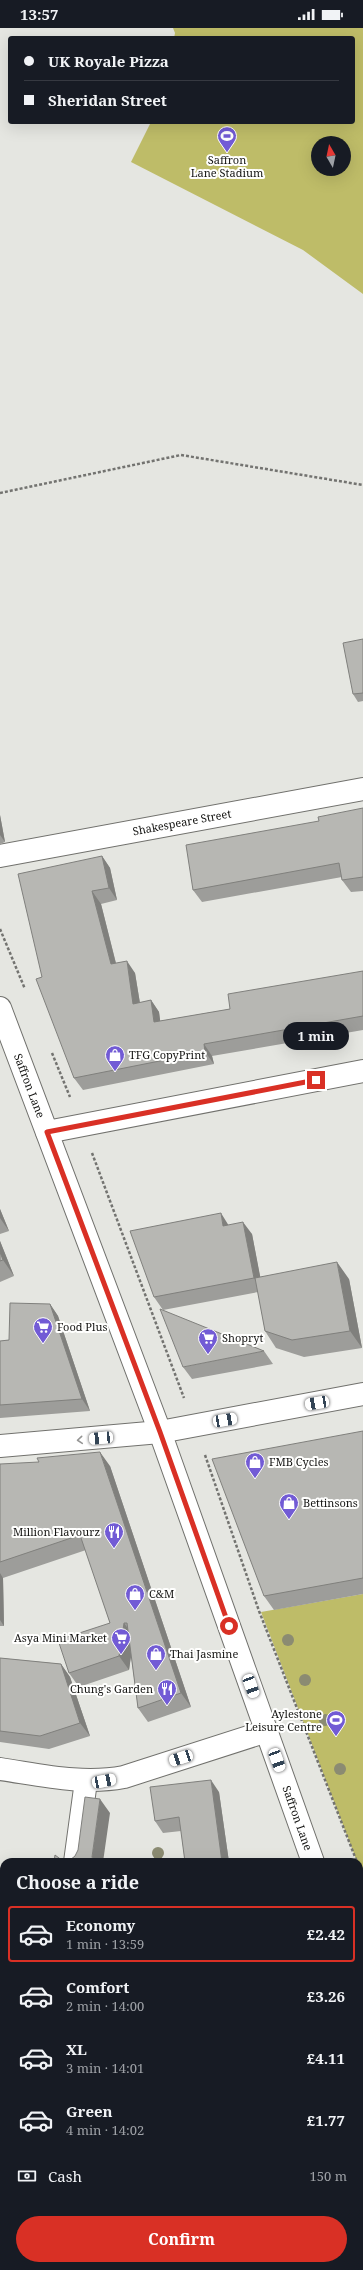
<!DOCTYPE html>
<html lang="en">
<head>
<meta charset="utf-8">
<style>
	body { margin:0; font-family:"Noto Serif",serif; background:#242831; color:#f1f3f6; height:100vh; display:flex; flex-direction:column; font-size:15px; white-space:nowrap }
	* { box-sizing:border-box; margin:0 }
	p { font-size:13px; color:#9ea1a6 }
	.icon { flex:none; width:22px; height:22px; fill:none; stroke:currentColor; stroke-width:2; stroke-linecap:round; stroke-linejoin:round }
	.map { position:relative; flex:1; overflow:hidden }
	.details { position:absolute; left:0px; top:1830px; width:363px; height:412px; display:flex; flex-direction:column; background:#171b24; border-radius:12px 12px 0 0; box-shadow:0 4px 16px #0002 }
	.details>* { flex:none }
	.top-card { position:absolute; left:8px; top:8px; width:347px; height:88px; border-radius:4px; box-shadow:0 4px 16px #0002; display:grid; align-content:center; height:88px; padding:0 16px; background:#171b24 }
	.needle { width:26px; rotate:351deg }
	.fabs { position:absolute; left:311px; top:108px; display:grid; gap:8px }
	.fabs a { display:grid; place-items:center; width:40px; height:40px; border-radius:50%; background:#171b24; box-shadow:0 4px 16px #0002; font-size:20px }
	.end { position:absolute; width:18px; height:18px; margin:-9px; border:5px solid #d93025; background:#fff; box-shadow:0 0 0 2px #fff }
	.from { border-radius:50% }
	.bubble { position:absolute; height:28px; border-radius:14px; background:#171b24; box-shadow:0 4px 16px #0002; font-size:13px; font-weight:700; line-height:28px; text-align:center }
	.car { position:absolute; width:12px; height:24px; margin:-12px -6px; border-radius:5px; box-shadow:0 0 3px 1px #0007; background:linear-gradient(#fff 24%,#345 0 40%,#fff 0 76%,#345 0 86%,#fff 0) }
	.top-card b { display:flex; align-items:center; gap:14px; height:38px; font-size:15px }
	.top-card b+b { border-top:1px solid #363941 }
	.top-card i { width:10px; height:10px; background:#f1f3f6 }
	ul { padding:0; list-style:none }
	li { display:flex; align-items:center; gap:12px; height:56px; margin:0 8px 6px; padding:0 8px; border:2px solid transparent; border-radius:4px }
	li div { flex:1 }
	li b { display:block; font-size:15px }
	li em { font-style:normal; font-weight:700 }
	li.on { border-color:#d93025 }
	li>.icon { width:36px; height:36px; stroke-width:1.5 }
	h2 { padding:0 16px; font-size:18px; line-height:48px }
	.pay { display:flex; align-items:center; gap:10px; height:44px; padding:0 16px; font-size:15px }
	.pay p { margin-inline-start:auto }
	.primary-button { display:flex; gap:8px; margin-top:auto; padding:8px 16px }
	.primary-button a { flex:1; height:46px; border-radius:24px; background:#d93025; color:#fff; font-size:16px; font-weight:700; line-height:46px; text-align:center }
	.status { display:flex; justify-content:space-between; align-items:center; height:28px; padding:0 20px; background:#171b24; direction:ltr }
	.status svg { height:11px; fill:currentColor }
	.map>svg:first-child { display:block }
</style>
</head>
<body>
<div class="status"><b>13:57</b><svg viewBox="0 0 49 12"><path d="M0 12V9h3v3zM5 12V6h3v6zM10 12V3h3v9zM15 12V0h3v12zM26 1h20v11H26zM47 4h2v5h-2z"/></svg></div>
<div class="map">
<svg width="363" height="2242" viewBox="0 0 363 2242">
	<rect width="100%" height="100%" fill="#e5e6e1"/>
	<path fill="#bebc68" fill-rule="evenodd" d="M173,0h190v266l-60,-44 -172,-88 20,-40h202v-84h-179l1,-5zM318,115h26v26h-26z
		M363,1566v283l-102,-265z"/>
	<g fill="none" stroke-linecap="round" stroke-linejoin="round">
		<g stroke="#71716d" stroke-width="24">
			<g id="minor">
				<path id="s1" d="M0,828l363,-67"/>
				<path d="M47,1104l316,-61"/>
				<path d="M0,1418l160,-14 203,-38"/>
				<path d="M0,1741c41,6 82,16 124,8l143,-46"/>
				<path d="M75,1834l11,-81"/>
				<path d="M0,2110l4,1"/>
				<path d="M359,2175l4,-1"/>
			</g>
		</g>
		<g stroke="#71716d" stroke-width="24">
			<g id="major">
				<path id="s2" d="M0,980l160,424 153,430"/>
				<path d="M359,1961l4,12"/>
			</g>
		</g>
		<path stroke="#737370" stroke-width="2.5" stroke-dasharray="3 2" stroke-linecap="butt" d="M0,465l181,-38 182,30
			M0,901l25,60
			M52,1025l18,44
			M92,1125l92,245
			M205,1427l54,156 98,251
			M359,1838l4,10"/>
		<use href="#minor" stroke="#fff" stroke-width="22"/>
		<use href="#major" stroke="#fff" stroke-width="22"/>
	</g>
	<g fill="#8b8b72">
		<circle cx="288" cy="1612" r="6"/>
		<circle cx="305" cy="1652" r="6"/>
		<circle cx="325" cy="1692" r="6"/>
		<circle cx="340" cy="1741" r="6"/>
		<circle cx="158" cy="1825" r="6"/>
	</g>
	<path fill="#9d9d9a" d="M363,611v62l-5,1 -5,-8z
		M363,780v83l-12,1 -9,-12v-3l-140,25 -9,-12 126,-69z
		M0,787l5,27 -5,2z
		M102,828l8,12 7,32 -16,4 15,59 19,10 5,30 11,-3 8,12 1,9 70,-12 133,-38v59l-151,26 2,8 -131,26 -9,-12 -32,-101z
		M0,1181l9,22 -9,3z
		M229,1197l23,9 8,43 89,2 13,69 -58,9 -28,-9 -11,-17 -7,-39 -95,18 -9,-13z
		M0,1213l14,35 -14,6z
		M50,1276l8,12 32,95 -90,7v-77l9,-1z
		M264,1323l9,13 -81,15 -9,-12z
		M363,1403v163l-89,16 -10,-14z
		M0,1436l110,2 81,241 -43,15 -10,-14 -7,-53 -2,15 -50,17 -10,-14 41,-50 -24,-73 -83,28 1,48h-4z
		M0,1630l61,6 9,13 20,59 -41,13 -49,-7z
		M219,1764l10,70h-44l-4,-31 -18,2 -8,-12z
		M0,1858h4v88l-4,-2z
		M0,2137l4,1v72l-4,-2z"/>
	<path fill="#80807d" d="M0,787l5,27 -5,-7z
		M102,828l8,12 7,32 -8,-12z
		M92,863l9,13 18,72 -8,-12z
		M127,933l8,12 7,43 -9,-12z
		M151,972l8,12 3,22 -8,-12z
		M204,1016l8,12 2,8 -9,-12z
		M0,1181l9,22 -9,-13z
		M221,1185l8,13h-6z
		M243,1194l9,12 11,57 -9,-13z
		M0,1213l14,35 -11,-16 -3,-8z
		M337,1234l12,17 13,69 -12,-17z
		M50,1276l8,12 32,95 -8,-12z
		M100,1424l10,14 81,241 -10,-14z
		M0,1545l3,5 1,48 -4,-6z
		M124,1595l10,14 -5,33 -10,-14z
		M61,1636l9,13 20,59 -10,-13z
		M211,1752l8,12 10,70h-7z
		M100,1771l10,14 -7,49h-9l-2,-5z
		M315,2238h11l-1,4h-11z"/>
	<path fill="#b7b7b3" stroke="#80807d" d="M363,611v54l-10,1 -10,-51z
		M363,780v69l-21,3 -3,-17 -146,27 -7,-45 133,-24 -1,-4z
		M102,828l7,32 -17,3 19,73 16,-3 6,43 18,-4 3,22 76,-13 -2,-15 135,-23v45l-159,28 1,8 -131,26 -38,-99 6,-2 -24,-103z
		M221,1185l2,13 20,-4 11,56 -100,19 -24,-66z
		M0,1224l3,8 -3,1z
		M337,1234l13,69 -58,9 -27,-9 -10,-53z
		M10,1275l40,1 32,95 -82,6v-64l9,-1z
		M160,1281l104,42 -81,16z
		M363,1403v147l-99,18 -52,-137z
		M100,1424l81,241 -43,15 -11,-85h-3l-5,33 -50,17 -11,-33 52,-17 -30,-88 -80,27v-98l39,-2 -2,-4z
		M0,1630l61,6 19,59 -40,13 -40,-5z
		M211,1752l11,82h-37l-6,-45 -24,4 -5,-34z
		M85,1769l15,2 -8,58 2,5h-40l1,-7 8,6 7,-1 5,-4 3,-6z
		M0,1858h4v78l-4,-2z
		M0,2137l4,1v61l-4,-1z
		M15,2238h300l-1,4h-300z"/>
	<defs><path id="oneway-chevron" d="M-2-3.5L2.5 0L-2 3.5" fill="none" stroke-width="1.6" stroke-linecap="round" stroke-linejoin="round"/></defs>
	<use stroke="#959594" href="#oneway-chevron" transform="translate(80 1412) rotate(175)"/>
	<g fill="none" stroke-linecap="round" stroke-linejoin="round">
		<path stroke="#d93025" stroke-width="5" d="M229,1598l-69,-194 -113,-300 269,-52"/>
	</g>
	<defs>
		<g id="stadium-pin" transform="scale(1)"><path d="M0 17L-7.5 6A9.5 9.5 0 1 1 7.5 6Z" fill="#725bd5" stroke="#fffffe"/><path d="M0-5a6.5 5 0 1 0 0 10a6.5 5 0 1 0 0-10ZM-3.5-1.8h7v3.6h-7Z" fill="#fff"/></g>
		<g id="shop-pin" transform="scale(1)"><path d="M0 17L-7.5 6A9.5 9.5 0 1 1 7.5 6Z" fill="#725bd5" stroke="#fffffe"/><path d="M-5-2.5h2.3a2.7 3.5 0 0 1 5.4 0H5L5.5 6h-11ZM-1.5-2.5h3a1.5 2.3 0 0 0-3 0Z" fill="#fff"/></g>
		<g id="supermarket-pin" transform="scale(1)"><path d="M0 17L-7.5 6A9.5 9.5 0 1 1 7.5 6Z" fill="#725bd5" stroke="#fffffe"/><path d="M-6-5.5h2.5l.6 2H6L4.5 2H-2.5L-4.4-4H-6ZM-1.5 3.2a1.3 1.3 0 1 0 .1 0ZM3 3.2a1.3 1.3 0 1 0 .1 0Z" fill="#fff"/></g>
		<g id="restaurant-pin" transform="scale(1)"><path d="M0 17L-7.5 6A9.5 9.5 0 1 1 7.5 6Z" fill="#725bd5" stroke="#fffffe"/><path d="M-5-6h1v4h1v-4h1v4h1v-4h1v5L-1.5 .5V6h-2V.5L-5-1ZM5-6V6H3V1.5H1.5Q1.5-4 5-6Z" fill="#fff"/></g>
	</defs>
	<g fill-rule="evenodd">
		<use href="#stadium-pin" x="227" y="108"/>
		<use href="#shop-pin" x="115" y="1027"/>
		<use href="#supermarket-pin" x="43" y="1299"/>
		<use href="#supermarket-pin" x="208" y="1310"/>
		<use href="#shop-pin" x="255" y="1434"/>
		<use href="#shop-pin" x="289" y="1475"/>
		<use href="#restaurant-pin" x="114" y="1504"/>
		<use href="#shop-pin" x="135" y="1566"/>
		<use href="#supermarket-pin" x="121" y="1610"/>
		<use href="#shop-pin" x="156" y="1626"/>
		<use href="#restaurant-pin" x="167" y="1661"/>
		<use href="#stadium-pin" x="336" y="1692"/>
	</g>
	<g text-anchor="middle" stroke-width="4" stroke-linejoin="round" paint-order="stroke">
		<g font-size="11" fill="#141412" stroke="#fffffe" text-anchor="start">
			<text x="227" y="136" text-anchor="middle">Saffron<tspan x="227" dy="13">Lane Stadium</tspan></text>
			<text x="129" y="1031">TFG CopyPrint</text>
			<text x="57" y="1303">Food Plus</text>
			<text x="222" y="1314">Shopryt</text>
			<text x="269" y="1438">FMB Cycles</text>
			<text x="303" y="1479">Bettinsons</text>
			<text x="100" y="1508" text-anchor="end">Million Flavourz</text>
			<text x="149" y="1570">C&amp;M</text>
			<text x="107" y="1614" text-anchor="end">Asya Mini Market</text>
			<text x="170" y="1630">Thai Jasmine</text>
			<text x="153" y="1665" text-anchor="end">Chung's Garden</text>
			<text x="322" y="1690" text-anchor="end">Aylestone<tspan x="322" dy="13">Leisure Centre</tspan></text>
		</g>
		<g font-size="11" fill="#141412" stroke="#fffffe">
			<text dy="4" stroke="none"><textPath href="#s1" startOffset="185">Shakespeare Street</textPath></text>
			<text dy="4" stroke="none"><textPath href="#s2" startOffset="83">Saffron Lane</textPath></text>
			<text dy="4" stroke="none"><textPath href="#s2" startOffset="863">Saffron Lane</textPath></text>
		</g>
	</g>
</svg>
<div class="fabs">
<a><svg class="needle" viewBox="-14 -14 28 28"><path d="M0-13l5 13h-10z" fill="#e53935"/><path d="M0 13l5-13h-10z" fill="#9ea1a6"/></svg></a>
</div>
<i class="end from" style="left:229px;top:1598px"></i>
<i class="end" style="left:316px;top:1052px"></i>
<div class="bubble" style="left:283px;top:994px;width:66px">1 min</div>
<i class="car" style="left:317px;top:1375px;rotate:260deg"></i>
<i class="car" style="left:225px;top:1392px;rotate:80deg"></i>
<i class="car" style="left:101px;top:1410px;rotate:265deg"></i>
<i class="car" style="left:251px;top:1658px;rotate:160deg"></i>
<i class="car" style="left:181px;top:1730px;rotate:252deg"></i>
<i class="car" style="left:277px;top:1732px;rotate:160deg"></i>
<i class="car" style="left:104px;top:1753px;rotate:79deg"></i>
<div class="top-card">
<b><i class="from"></i>UK Royale Pizza</b>
<b><i></i>Sheridan Street</b>
</div>
<section class="details">
<h2>Choose a ride</h2>
<ul>
<li class="on"><svg class="icon" aria-label="car" viewBox="0 0 24 24"><path d="M5 17H2v-5l4-1 3-4h7l3 4 3 1v5h-3M9 17h6M6 11h13"/><circle cx="7" cy="17" r="2"/><circle cx="17" cy="17" r="2"/></svg><div><b>Economy</b><p>1 min · 13:59</p></div><em>£2.42</em></li>
<li><svg class="icon" aria-label="car" viewBox="0 0 24 24"><path d="M5 17H2v-5l4-1 3-4h7l3 4 3 1v5h-3M9 17h6M6 11h13"/><circle cx="7" cy="17" r="2"/><circle cx="17" cy="17" r="2"/></svg><div><b>Comfort</b><p>2 min · 14:00</p></div><em>£3.26</em></li>
<li><svg class="icon" aria-label="car" viewBox="0 0 24 24"><path d="M5 17H2v-5l4-1 3-4h7l3 4 3 1v5h-3M9 17h6M6 11h13"/><circle cx="7" cy="17" r="2"/><circle cx="17" cy="17" r="2"/></svg><div><b>XL</b><p>3 min · 14:01</p></div><em>£4.11</em></li>
<li><svg class="icon" aria-label="car" viewBox="0 0 24 24"><path d="M5 17H2v-5l4-1 3-4h7l3 4 3 1v5h-3M9 17h6M6 11h13"/><circle cx="7" cy="17" r="2"/><circle cx="17" cy="17" r="2"/></svg><div><b>Green</b><p>4 min · 14:02</p></div><em>£1.77</em></li>
</ul>
<div class="pay"><svg class="icon" aria-label="cash" viewBox="0 0 24 24"><path d="M3 7h18v10H3z"/><circle cx="12" cy="12" r="2"/></svg>Cash<p>150 m</p></div>
<div class="primary-button"><a>Confirm</a></div>
</section>
</div>
</body>
</html>
